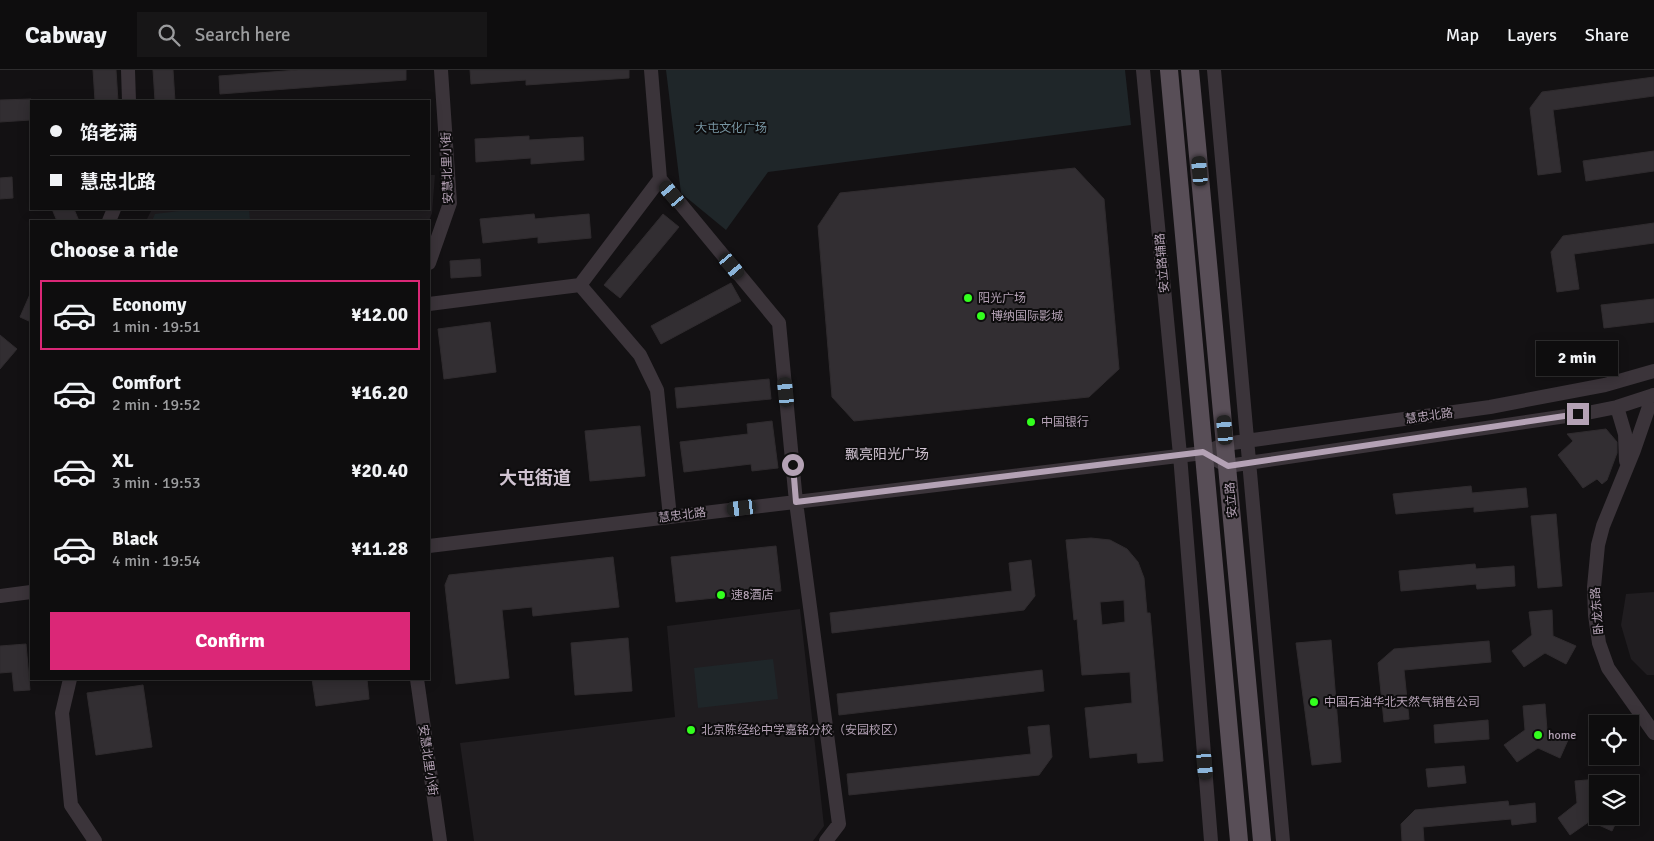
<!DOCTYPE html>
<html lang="en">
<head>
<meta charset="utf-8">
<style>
	body { margin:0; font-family:Signika,"Noto Sans SC",sans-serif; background:#171617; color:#f1f3f6; height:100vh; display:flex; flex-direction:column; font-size:19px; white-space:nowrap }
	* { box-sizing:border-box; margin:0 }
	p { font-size:16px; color:#9b9c9e }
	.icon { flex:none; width:28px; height:28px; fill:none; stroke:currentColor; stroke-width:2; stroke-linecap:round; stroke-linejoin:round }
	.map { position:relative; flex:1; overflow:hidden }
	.panel { position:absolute; left:30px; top:150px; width:400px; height:460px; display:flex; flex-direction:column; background:#0e0d0e; border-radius:0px; box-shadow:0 2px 12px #0003,0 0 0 1px #2e2d2e }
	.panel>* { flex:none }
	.top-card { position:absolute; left:30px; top:30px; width:400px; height:110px; border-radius:0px; box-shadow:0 2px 12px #0003,0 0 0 1px #2e2d2e; display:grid; align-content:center; height:110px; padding:0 20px; background:#0e0d0e }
	.tools { position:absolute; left:1589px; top:645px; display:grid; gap:10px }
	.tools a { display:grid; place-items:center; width:50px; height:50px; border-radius:0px; background:#0e0d0e; box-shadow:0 2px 12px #0003,0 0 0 1px #2e2d2e; font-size:25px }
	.end { position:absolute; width:22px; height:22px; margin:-11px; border:6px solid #b4a2b5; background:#111; box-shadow:0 0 0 2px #111 }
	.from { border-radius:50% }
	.bubble { position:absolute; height:35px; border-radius:0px; background:#0e0d0e; box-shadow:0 2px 12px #0003,0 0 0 1px #2e2d2e; font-size:16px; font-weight:700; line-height:35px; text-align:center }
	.car { position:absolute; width:15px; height:30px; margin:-15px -8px; border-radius:6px; box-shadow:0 0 4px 1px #0007; background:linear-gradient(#222 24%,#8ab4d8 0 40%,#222 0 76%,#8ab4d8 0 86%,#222 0) }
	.top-card b { display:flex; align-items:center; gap:18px; height:48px; font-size:19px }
	.top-card b+b { border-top:1px solid #2e2d2e }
	.top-card i { width:12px; height:12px; background:#f1f3f6 }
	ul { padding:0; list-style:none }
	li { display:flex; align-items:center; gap:15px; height:70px; margin:0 10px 8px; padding:0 10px; border:2px solid transparent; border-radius:0px }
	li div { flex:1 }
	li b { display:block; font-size:19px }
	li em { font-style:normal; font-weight:700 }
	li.on { border-color:#db2777 }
	li>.icon { width:45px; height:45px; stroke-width:1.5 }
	h2 { padding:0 20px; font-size:22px; line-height:60px }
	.cta { display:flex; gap:10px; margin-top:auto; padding:10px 20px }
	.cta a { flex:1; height:58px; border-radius:0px; background:#db2777; color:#fff; font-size:20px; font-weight:700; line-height:58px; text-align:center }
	header { display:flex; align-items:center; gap:30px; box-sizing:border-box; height:70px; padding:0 25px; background:#0e0d0e; border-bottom:1px solid #2e2d2e }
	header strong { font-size:24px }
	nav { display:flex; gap:28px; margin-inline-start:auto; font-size:18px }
	.search { width:350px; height:45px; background:#171617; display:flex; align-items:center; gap:12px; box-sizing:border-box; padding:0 18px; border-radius:0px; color:#9b9c9e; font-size:19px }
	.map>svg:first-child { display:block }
</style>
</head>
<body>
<header>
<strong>Cabway</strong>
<div class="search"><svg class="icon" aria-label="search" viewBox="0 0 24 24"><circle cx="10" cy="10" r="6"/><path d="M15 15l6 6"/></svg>Search here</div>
<nav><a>Map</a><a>Layers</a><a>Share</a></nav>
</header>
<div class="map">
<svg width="1654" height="771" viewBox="0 0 1654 771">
	<rect width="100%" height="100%" fill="#131113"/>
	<path fill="#201d20" d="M429,105h6l-3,38 -3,8h-283l6,-12h277z
		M1654,522v83h-7l-16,-16 -10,-34 5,-31z
		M800,539l24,217 -11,15h-339l-14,-98 215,-26 -8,-91z"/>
	<path fill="#1f2629" d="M666,0h459l6,55 -363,47 -42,58 -45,-37z
		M195,139h54l1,12h-98l3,-7z
		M773,589l5,40 -80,9 -4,-40z"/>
	<path fill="#322e32" stroke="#2f2b2e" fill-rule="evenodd" d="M93,0h23l2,31h-23z
		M153,0h20l2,31h-20z
		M298,0h108v10l-186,14 -1,-18z
		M470,0h159v8l-103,7v-5l-55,4z
		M1654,7v19l-101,14 8,62 -23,3 -8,-67 12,-16z
		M31,29v21l-31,2v-22z
		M529,66v4l54,-3 1,23 -53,4v-6l-55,4 -1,-23z
		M1654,81v20l-68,10 -3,-20z
		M1075,98l29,31 15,170 -30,28 -235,24 -22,-24 -14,-171 22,-33z
		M12,107l1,21 -13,1v-21z
		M52,139h22l5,12h-22z
		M534,144l1,5 54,-5 2,24 -53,5v-6l-55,6 -3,-24z
		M663,144l16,13 -59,71 -16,-13z
		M1654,153v20l-80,11 5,35 -22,3 -6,-40 12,-16z
		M480,189l1,17 -30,2 -1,-17z
		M731,213l10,18 -80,43 -10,-18z
		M31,222v30l-11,-5z
		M1654,229v23l-50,6 -3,-23z
		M490,252l6,50 -52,7 -6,-50z
		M0,265l17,14 -17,20z
		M769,309l2,20 -94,9 -2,-20z
		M772,351l6,47 -26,3 -1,-7 -67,8 -4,-30 68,-8 -1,-10z
		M640,356l5,50 -55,5 -5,-50z
		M1606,359l11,13v11l-10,27 -5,4 -5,-5 -14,9 -25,-33 15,-14 -6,-7z
		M1471,416l1,7 54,-5 2,19 -54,5v-5l-78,7 -3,-20z
		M1556,444l6,72 -24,2 -7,-72z
		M1091,468l19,2 17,9 11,13 6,16 3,35h3l13,148 -25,2 -1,-10 -47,5 -5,-50 47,-5 -2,-31 -48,3 -5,-56 -3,1 -8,-80zM1124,530l1,22 -23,3 -2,-23z
		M776,476l5,45 -105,11 -5,-45z
		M613,487l6,50 -86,9 -1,-9 -30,3 7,68 -53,6 -11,-99 4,-10z
		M1031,490l4,36 -11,14 -192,23 -2,-20 182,-22 -3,-28z
		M1475,494l1,5 38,-3 1,20 -38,3 -1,-5 -75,7 -2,-20z
		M1552,540l1,26 23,10 -10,18 -21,-11 -21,14 -12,-16 20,-16 -3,-23z
		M628,568l4,53 -57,4 -4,-52z
		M1331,570l10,122 -29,3 -16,-122z
		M1489,571l2,21 -87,8 5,49 -25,3 -6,-59 16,-14z
		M26,574l4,46 -16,1 -2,-19 -12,1v-27z
		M1042,600l2,21 -205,24 -2,-21z
		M312,609h55l2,20 -53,7z
		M143,615l9,62 -56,8 -9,-62z
		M1545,634l2,26 21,10 -8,18 -22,-10 -21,14 -13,-17 21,-15 -2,-24z
		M1488,650l1,19 -54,4 -1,-18z
		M1049,655l3,32 -13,18 -190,20 -2,-21 184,-20 -3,-27z
		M1464,696l2,17 -38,4 -2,-18z
		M1598,709v37h21l-7,15 -22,-10 -20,14 -12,-17 19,-15 -2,-22z
		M1508,731l1,5 26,-3 1,19 -24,3 -1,-6 -88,8 1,14h-22l-1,-17 14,-14z"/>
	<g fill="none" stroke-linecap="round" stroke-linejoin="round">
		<path stroke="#3b343a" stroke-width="14" d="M128,0l1,31
			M651,0l9,109 119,144 17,179 43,322 -13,17
			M1143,0l37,385 31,386
			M1214,0l69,771
			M109,151l5,-12
			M429,193l21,-60 -9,-133
			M580,215l80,-106
			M429,234l151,-19 60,70 17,35 13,127
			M1653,325l-19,55 -31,76 -5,19 -4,42 1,28 4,28 9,25 46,65
			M1617,337l8,27 1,27
			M1203,383l25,13 20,-3 339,-50 30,-6 37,-12
			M429,476l774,-93 23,-9 20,-3 244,-34 115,-22 49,-14
			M0,526l31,-4
			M70,609l-8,34 9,92 24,36
			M417,609l23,162"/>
		<path stroke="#584e57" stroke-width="18" d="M1169,0l70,771
			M1190,0l72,771"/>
	</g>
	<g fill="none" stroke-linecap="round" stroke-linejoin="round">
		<path stroke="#b4a2b5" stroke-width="6" d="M793,395l3,37 407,-50 25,14 350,-52"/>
	</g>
	<g fill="#33ff1e" stroke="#0e0d0e" stroke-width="2">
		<circle cx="968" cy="228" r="5"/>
		<circle cx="981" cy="246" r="5"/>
		<circle cx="1031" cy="352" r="5"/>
		<circle cx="721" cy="525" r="5"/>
		<circle cx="1314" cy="632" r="5"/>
		<circle cx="691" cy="660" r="5"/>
		<circle cx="1538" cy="665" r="5"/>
	</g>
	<g text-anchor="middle" stroke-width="4" stroke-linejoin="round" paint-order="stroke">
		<g font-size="12" fill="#7795a2" stroke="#0e0d0e">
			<text x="731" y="62">大屯文化广场</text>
		</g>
		<g font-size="12" fill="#b4a2b5" stroke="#0e0d0e">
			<text transform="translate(447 98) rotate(-92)" y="4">安慧北里小街</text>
			<text transform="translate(1162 193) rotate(-95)" y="4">安立路辅路</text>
			<text transform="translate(1429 346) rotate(-8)" y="4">慧忠北路</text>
			<text transform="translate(1231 430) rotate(-95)" y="4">安立路</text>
			<text transform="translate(682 445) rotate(-7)" y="4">慧忠北路</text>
			<text transform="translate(1597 541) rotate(-95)" y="4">卧龙东路</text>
			<text transform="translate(428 690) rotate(82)" y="4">安慧北里小街</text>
		</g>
		<g font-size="12" fill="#b4a2b5" stroke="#0e0d0e" text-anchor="start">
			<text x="978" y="232">阳光广场</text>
			<text x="991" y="250">博纳国际影城</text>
			<text x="1041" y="356">中国银行</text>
			<text x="731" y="529">速8酒店</text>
			<text x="1324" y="636">中国石油华北天然气销售公司</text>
			<text x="701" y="664">北京陈经纶中学嘉铭分校（安园校区）</text>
			<text x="1548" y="669">home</text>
		</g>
		<g font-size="14" fill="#d0c3d1" stroke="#0e0d0e">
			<text x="887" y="389">飘亮阳光广场</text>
		</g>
		<g font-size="18" font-weight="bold" fill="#d0c3d1" stroke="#0e0d0e">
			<text x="535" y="414">大屯街道</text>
		</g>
	</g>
</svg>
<div class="tools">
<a><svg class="icon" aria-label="locate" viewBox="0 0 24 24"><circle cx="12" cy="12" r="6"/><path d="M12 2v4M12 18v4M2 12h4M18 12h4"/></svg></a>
<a><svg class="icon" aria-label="layers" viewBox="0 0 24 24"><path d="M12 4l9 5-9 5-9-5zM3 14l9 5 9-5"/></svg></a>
</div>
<i class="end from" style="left:793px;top:395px"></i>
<i class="end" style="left:1578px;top:344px"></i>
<div class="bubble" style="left:1536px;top:271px;width:82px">2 min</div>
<i class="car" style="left:1200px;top:101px;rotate:355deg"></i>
<i class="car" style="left:672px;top:124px;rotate:320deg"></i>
<i class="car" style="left:732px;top:196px;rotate:140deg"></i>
<i class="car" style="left:786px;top:322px;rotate:354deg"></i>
<i class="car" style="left:1225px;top:360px;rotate:355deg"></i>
<i class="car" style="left:742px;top:438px;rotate:263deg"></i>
<i class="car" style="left:1205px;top:695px;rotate:175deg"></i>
<div class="top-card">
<b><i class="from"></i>馅老满</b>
<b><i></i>慧忠北路</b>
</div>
<section class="panel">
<h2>Choose a ride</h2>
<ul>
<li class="on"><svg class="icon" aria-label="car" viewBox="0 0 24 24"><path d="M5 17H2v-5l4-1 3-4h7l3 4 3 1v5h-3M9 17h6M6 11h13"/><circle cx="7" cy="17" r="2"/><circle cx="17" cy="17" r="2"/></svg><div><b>Economy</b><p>1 min · 19:51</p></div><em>¥12.00</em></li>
<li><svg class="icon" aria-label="car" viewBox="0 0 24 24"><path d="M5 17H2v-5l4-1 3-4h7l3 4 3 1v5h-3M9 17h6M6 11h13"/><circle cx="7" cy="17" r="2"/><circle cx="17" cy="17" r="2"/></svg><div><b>Comfort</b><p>2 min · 19:52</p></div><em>¥16.20</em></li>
<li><svg class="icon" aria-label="car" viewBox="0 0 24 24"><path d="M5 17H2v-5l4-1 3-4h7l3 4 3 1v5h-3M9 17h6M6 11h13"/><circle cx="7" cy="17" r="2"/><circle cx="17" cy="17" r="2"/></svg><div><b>XL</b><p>3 min · 19:53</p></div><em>¥20.40</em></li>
<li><svg class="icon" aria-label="car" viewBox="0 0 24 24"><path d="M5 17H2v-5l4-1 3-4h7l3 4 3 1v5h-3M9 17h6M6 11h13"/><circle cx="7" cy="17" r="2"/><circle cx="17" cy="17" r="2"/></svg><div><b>Black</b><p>4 min · 19:54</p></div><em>¥11.28</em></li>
</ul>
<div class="cta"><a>Confirm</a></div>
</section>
</div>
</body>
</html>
